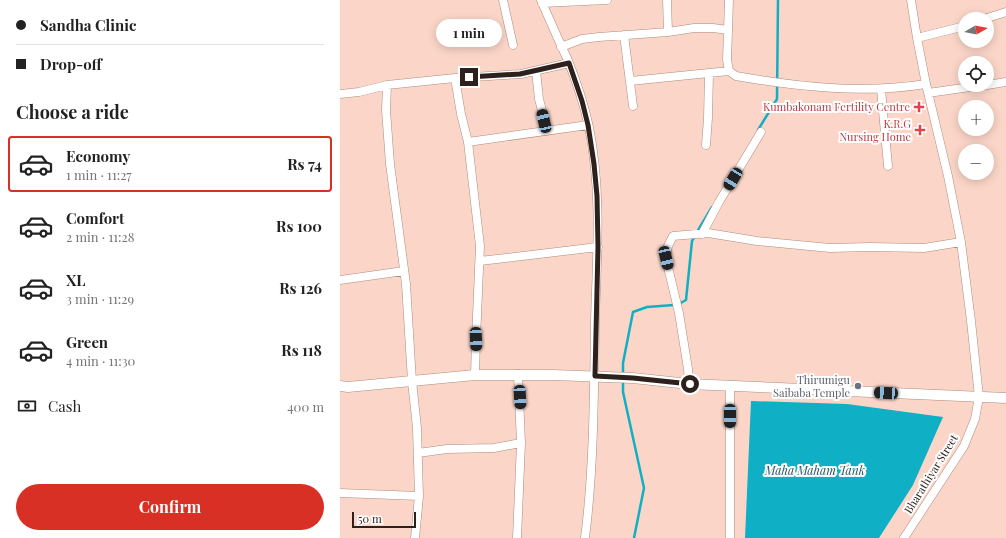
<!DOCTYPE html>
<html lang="en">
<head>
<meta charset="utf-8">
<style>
	body { margin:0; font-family:"Playfair Display",serif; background:#f6f6f6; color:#222; height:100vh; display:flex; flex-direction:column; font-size:15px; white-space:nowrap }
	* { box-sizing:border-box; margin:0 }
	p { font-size:13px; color:#767676 }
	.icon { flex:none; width:22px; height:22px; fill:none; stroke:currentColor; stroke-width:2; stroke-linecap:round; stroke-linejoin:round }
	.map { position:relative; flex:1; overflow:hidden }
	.panel { display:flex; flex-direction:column; background:#fff; width:340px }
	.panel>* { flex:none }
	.hud { display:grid; align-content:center; height:88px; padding:0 16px; background:#fff }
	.needle { width:26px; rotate:81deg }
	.tools { position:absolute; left:618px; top:12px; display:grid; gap:8px }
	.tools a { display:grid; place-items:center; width:36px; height:36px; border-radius:50%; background:#fff; box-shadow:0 2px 10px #0003; font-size:20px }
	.scale { position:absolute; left:12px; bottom:10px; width:64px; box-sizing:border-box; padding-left:4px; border:2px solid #2e201b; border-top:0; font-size:11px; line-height:14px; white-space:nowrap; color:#2e201b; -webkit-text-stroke:3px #fff; paint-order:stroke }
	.end { position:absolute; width:18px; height:18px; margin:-9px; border:5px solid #2e201b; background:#fff; box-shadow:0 0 0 2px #fff }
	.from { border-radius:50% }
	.bubble { position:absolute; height:28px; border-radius:14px; background:#fff; box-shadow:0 2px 10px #0003; font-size:13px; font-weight:700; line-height:28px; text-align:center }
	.car { position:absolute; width:12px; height:24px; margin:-12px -6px; border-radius:5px; box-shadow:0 0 3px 1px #0007; background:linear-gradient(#222 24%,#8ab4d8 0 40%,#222 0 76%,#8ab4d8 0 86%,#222 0) }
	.hud b { display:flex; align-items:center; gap:14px; height:38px; font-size:15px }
	.hud b+b { border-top:1px solid #e0e0e0 }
	.hud i { width:10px; height:10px; background:#222 }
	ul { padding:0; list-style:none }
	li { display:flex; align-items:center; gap:12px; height:56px; margin:0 8px 6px; padding:0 8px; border:2px solid transparent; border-radius:4px }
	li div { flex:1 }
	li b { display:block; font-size:15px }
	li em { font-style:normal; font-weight:700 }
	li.current { border-color:#d93025 }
	li>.icon { width:36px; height:36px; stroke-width:1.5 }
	h2 { padding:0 16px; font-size:18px; line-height:48px }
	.pay { display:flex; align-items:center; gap:10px; height:44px; padding:0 16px; font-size:15px }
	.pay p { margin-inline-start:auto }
	.primary-button { display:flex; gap:8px; margin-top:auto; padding:8px 16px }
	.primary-button a { flex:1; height:46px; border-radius:24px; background:#d93025; color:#fff; font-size:16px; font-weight:700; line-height:46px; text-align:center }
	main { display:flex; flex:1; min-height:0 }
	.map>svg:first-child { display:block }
</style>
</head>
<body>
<main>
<section class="panel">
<div class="hud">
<b><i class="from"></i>Sandha Clinic</b>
<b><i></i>Drop-off</b>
</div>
<h2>Choose a ride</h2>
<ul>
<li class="current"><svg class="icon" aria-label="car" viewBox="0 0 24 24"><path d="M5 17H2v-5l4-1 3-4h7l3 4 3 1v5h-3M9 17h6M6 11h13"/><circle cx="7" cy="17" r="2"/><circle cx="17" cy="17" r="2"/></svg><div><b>Economy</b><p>1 min · 11:27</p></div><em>Rs 74</em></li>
<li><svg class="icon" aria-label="car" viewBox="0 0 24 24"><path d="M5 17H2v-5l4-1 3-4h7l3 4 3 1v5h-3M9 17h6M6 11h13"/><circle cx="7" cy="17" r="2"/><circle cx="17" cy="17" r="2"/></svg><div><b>Comfort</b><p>2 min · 11:28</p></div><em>Rs 100</em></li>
<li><svg class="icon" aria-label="car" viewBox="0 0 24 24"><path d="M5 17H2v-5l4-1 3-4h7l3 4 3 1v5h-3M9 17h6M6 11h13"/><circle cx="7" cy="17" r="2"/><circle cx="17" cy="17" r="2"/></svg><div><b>XL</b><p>3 min · 11:29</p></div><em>Rs 126</em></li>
<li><svg class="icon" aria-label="car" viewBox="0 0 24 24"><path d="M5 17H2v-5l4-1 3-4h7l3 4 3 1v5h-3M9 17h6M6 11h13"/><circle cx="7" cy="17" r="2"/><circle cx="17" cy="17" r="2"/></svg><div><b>Green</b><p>4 min · 11:30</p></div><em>Rs 118</em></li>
</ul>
<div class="pay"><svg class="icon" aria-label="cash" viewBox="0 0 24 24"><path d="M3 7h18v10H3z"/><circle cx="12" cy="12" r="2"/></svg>Cash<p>400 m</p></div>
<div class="primary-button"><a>Confirm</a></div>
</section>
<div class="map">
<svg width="666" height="538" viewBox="0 0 666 538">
	<rect width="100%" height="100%" fill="#fbd6c8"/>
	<path fill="#0fafc5" d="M411,401l96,3 96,13 -30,68 -34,53h-134z"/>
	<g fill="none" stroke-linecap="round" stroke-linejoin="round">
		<path stroke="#0fafc5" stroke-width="2.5" d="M418,130l19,-31 1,-99
			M357,232l15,-25
			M339,304l7,-4 6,-59 3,-5
			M283,376v-13l10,-51 14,-5 27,-2
			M283,381v11l21,96 -10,50"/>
		<g stroke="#ac8b7e" stroke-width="9">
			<path id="minor" d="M163,0l10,45
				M201,0c2,5 4,9 6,14 7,15 13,30 20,44 9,22 17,46 22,69 13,64 8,129 6,193 -1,73 -1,147 -10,218
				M327,0l1,32
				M202,3l65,-3
				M644,19l22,-7
				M388,30l1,-30
				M284,35l9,71
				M577,38l48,-12
				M221,47l21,-8 17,-2 69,-5 26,-4h19l15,2 -1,30 2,11 7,5c62,11 127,18 190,8
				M196,71l3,28 8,31
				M115,78l6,36 7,28 12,104 -4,93 -1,36
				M290,81l99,-10
				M47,85l-1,25 4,54 16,120 6,97 5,47 2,68 -4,42
				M647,85l19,-3
				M541,89l7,77
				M588,93l56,-8
				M0,94l19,-2 28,-7 68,-7 66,-4 48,-11
				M128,142l120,-17
				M366,145l2,-27 1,-44
				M362,234l17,-32 42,-70
				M140,261l118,-14
				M0,280l64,-9
				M349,384l-1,-15 -9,-56 -13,-54 2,-13 5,-10 35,-3 49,8 73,7 40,-1 54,1 37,-6
				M390,385v153
				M78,453l29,-4 47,-1 27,-5
				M0,493l79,3
				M177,538l4,-95 -3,-69
				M564,538l60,-92 11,-27 4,-22 -8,-76 -10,-79 -13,-66 -22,-92 -9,-46 -6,-38"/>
		</g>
		<g stroke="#ac8b7e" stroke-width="11">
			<path id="tertiary" d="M0,386l8,1 127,-12h78l80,3 56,6 317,14"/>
		</g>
		<use href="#minor" stroke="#fff" stroke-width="8"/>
		<use href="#tertiary" stroke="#fff" stroke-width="10"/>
	</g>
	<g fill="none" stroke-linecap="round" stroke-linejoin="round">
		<path stroke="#2e201b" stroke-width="5" d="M129,77l51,-3 49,-11 13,38 6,24 6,39 3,32 1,51 -3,129 38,2 57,6"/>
	</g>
	<g fill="#e0444e" stroke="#fff" stroke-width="1.5">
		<path d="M577 101h4v4h4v4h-4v4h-4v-4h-4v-4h4z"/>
		<path d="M578 124h4v4h4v4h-4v4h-4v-4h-4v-4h4z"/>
	</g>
	<circle fill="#6b7280" stroke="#fff" stroke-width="1.5" cx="518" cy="386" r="4"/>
	<g text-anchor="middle" stroke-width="4" stroke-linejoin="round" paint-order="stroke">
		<g font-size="11" fill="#be3a42" stroke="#fff" text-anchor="end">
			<text x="570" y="111">Kumbakonam Fertility Centre</text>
			<text x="571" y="128">K.R.G<tspan x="571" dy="13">Nursing Home</tspan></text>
		</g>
		<g font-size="11" fill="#5b616d" stroke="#fff" text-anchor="end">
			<text x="510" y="384">Thirumigu<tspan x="510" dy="13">Saibaba Temple</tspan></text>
		</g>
		<g font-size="11" fill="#2e201b" stroke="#fff">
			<text transform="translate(591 474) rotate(-58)" y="4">Bharathiyar Street</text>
		</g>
		<g font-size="12" font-style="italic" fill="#235a64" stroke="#fff">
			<text x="475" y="475">Maha Maham Tank</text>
		</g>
	</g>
</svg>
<div class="tools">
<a><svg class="needle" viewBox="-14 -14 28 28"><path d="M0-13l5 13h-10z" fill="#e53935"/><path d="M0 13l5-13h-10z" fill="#767676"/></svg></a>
<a><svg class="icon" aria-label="locate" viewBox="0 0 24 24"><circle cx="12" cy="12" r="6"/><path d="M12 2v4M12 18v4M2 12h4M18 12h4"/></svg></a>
<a>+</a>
<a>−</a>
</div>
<div class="scale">50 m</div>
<i class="end from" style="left:350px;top:384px"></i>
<i class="end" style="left:129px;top:77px"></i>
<div class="bubble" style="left:96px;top:19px;width:66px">1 min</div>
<i class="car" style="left:204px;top:121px;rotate:347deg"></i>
<i class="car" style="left:393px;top:179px;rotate:211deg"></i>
<i class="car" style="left:326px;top:258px;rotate:167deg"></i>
<i class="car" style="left:136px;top:339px;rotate:178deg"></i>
<i class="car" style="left:546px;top:393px;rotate:273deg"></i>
<i class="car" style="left:180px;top:397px;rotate:177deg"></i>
<i class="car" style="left:390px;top:416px;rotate:180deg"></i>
</div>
</main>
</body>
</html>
